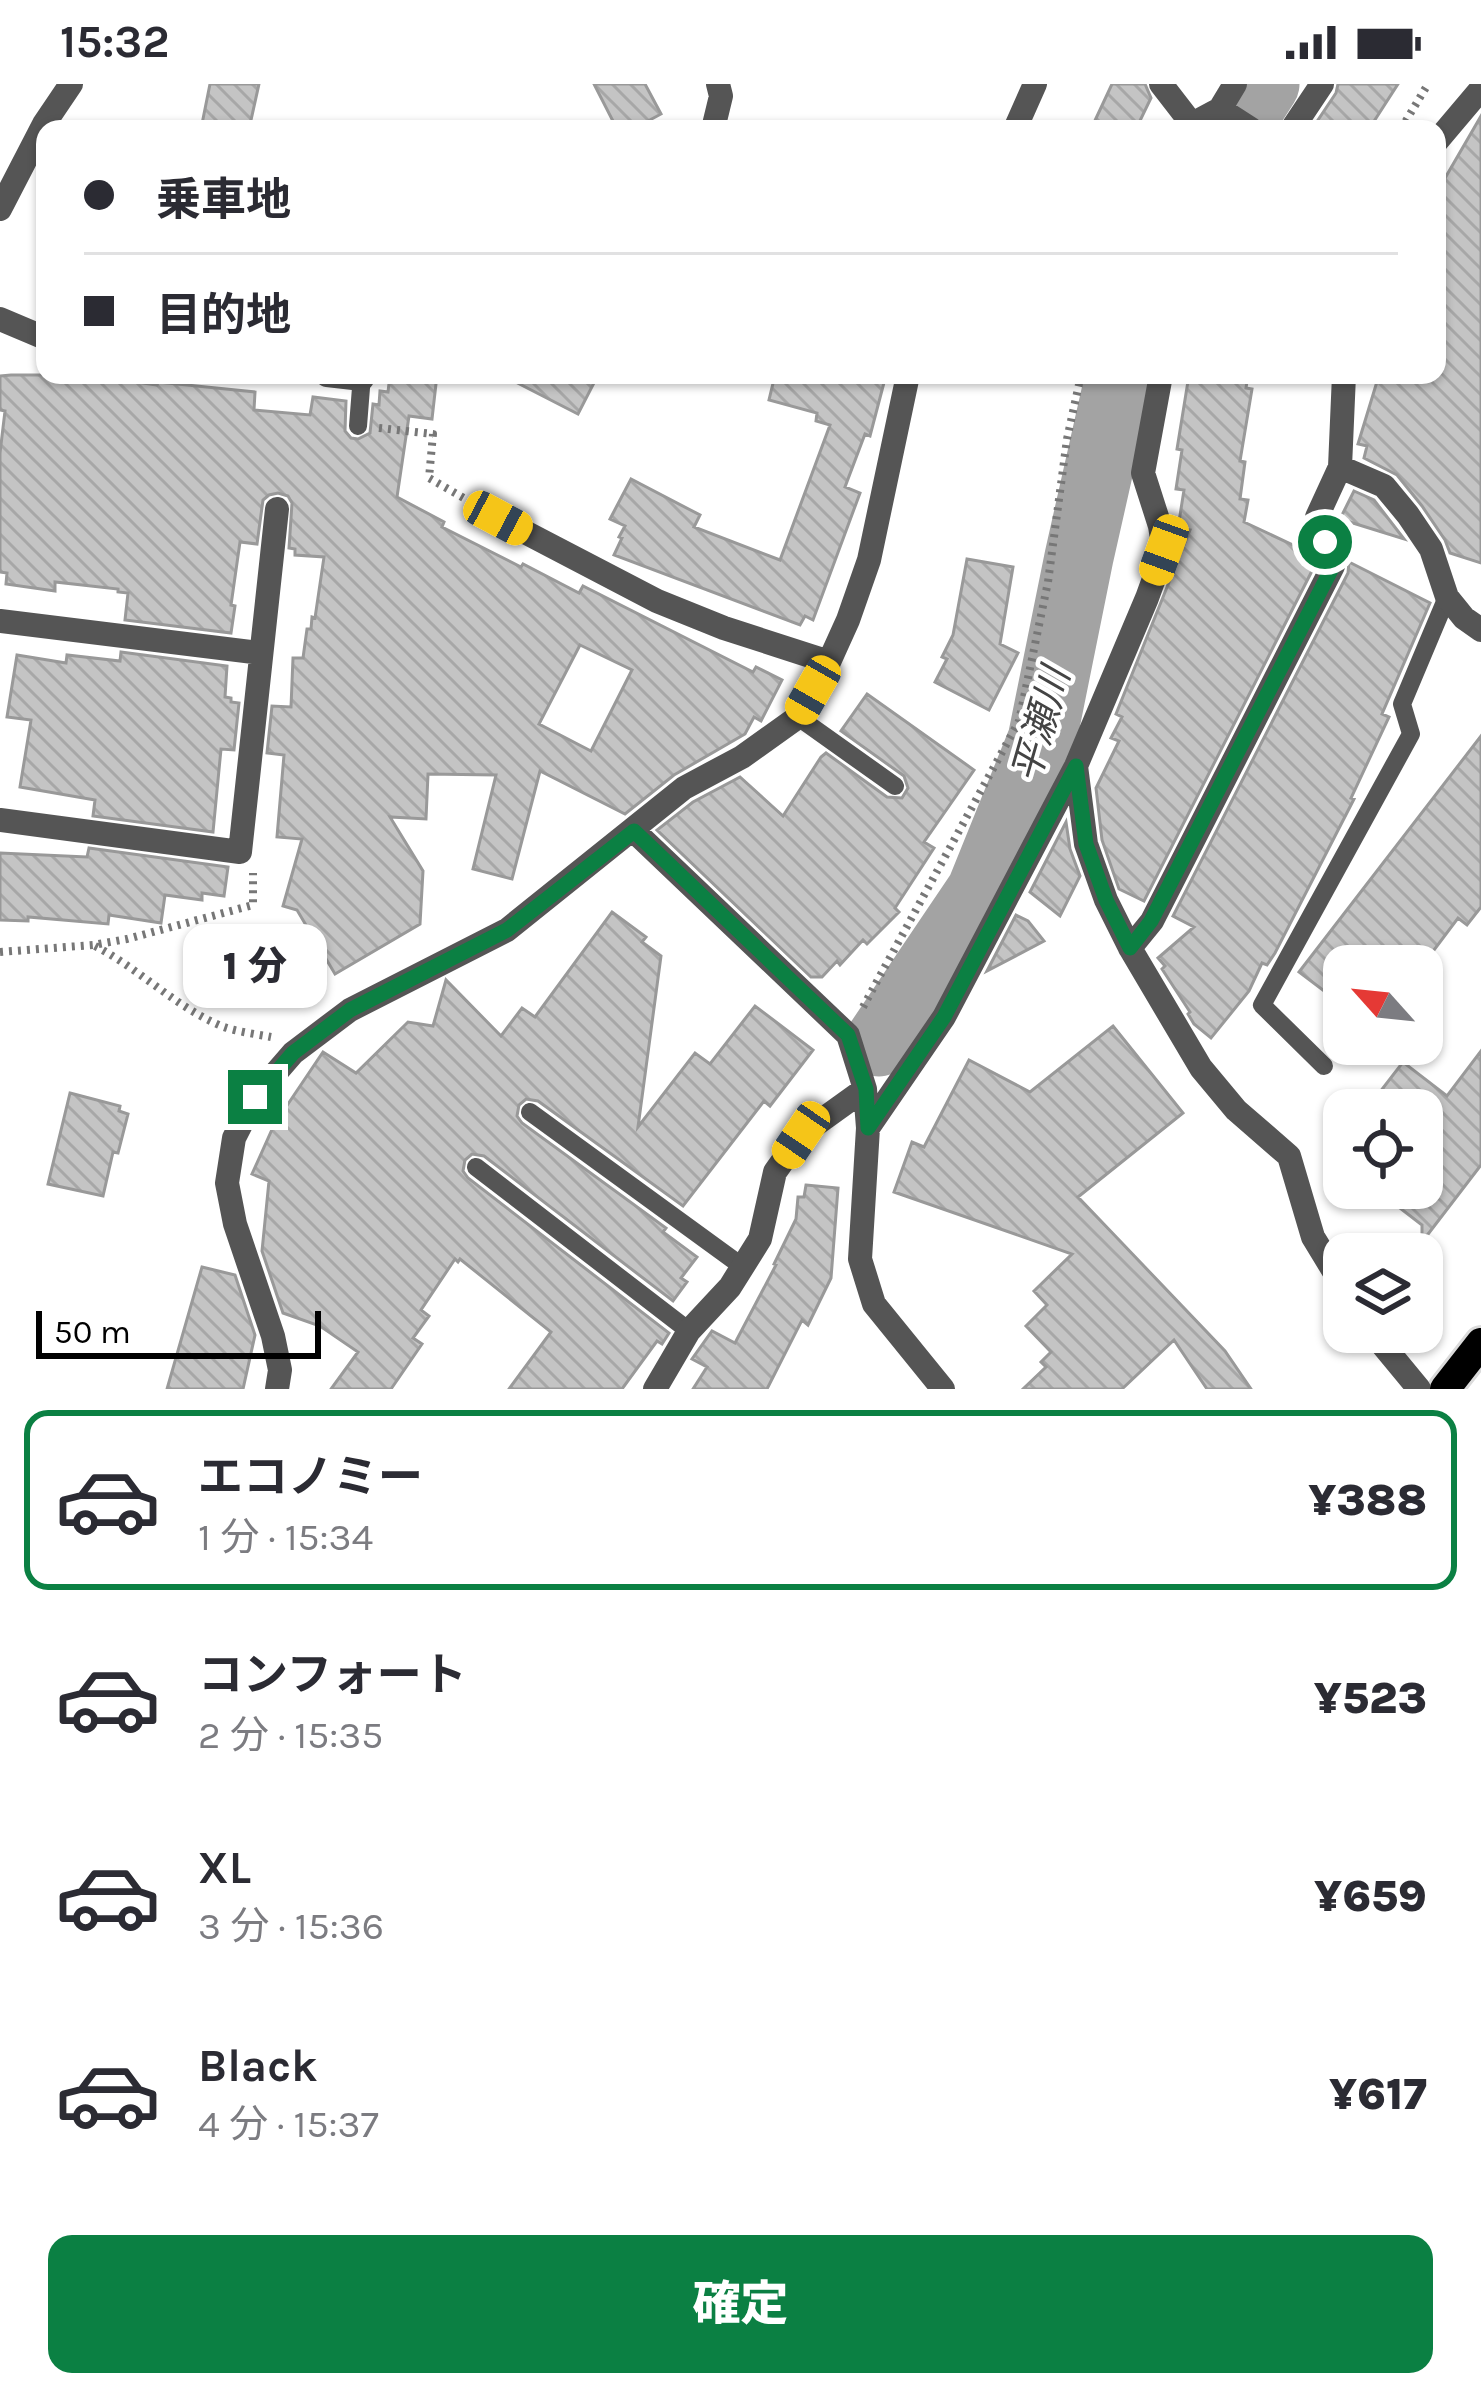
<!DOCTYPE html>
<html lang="ja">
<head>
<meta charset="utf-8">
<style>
	body { margin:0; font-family:Karla,"Noto Sans JP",sans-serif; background:#f2f2f3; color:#2b2b33; height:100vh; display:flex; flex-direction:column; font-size:45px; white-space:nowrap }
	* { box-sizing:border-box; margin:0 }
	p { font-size:39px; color:#7c7c81 }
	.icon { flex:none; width:66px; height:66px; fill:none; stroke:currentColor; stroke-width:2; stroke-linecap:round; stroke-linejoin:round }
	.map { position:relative; height:1305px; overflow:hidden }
	.side { display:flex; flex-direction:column; background:#fff; flex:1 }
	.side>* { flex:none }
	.top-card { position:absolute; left:36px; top:36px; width:1410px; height:264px; border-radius:24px; box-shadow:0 3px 9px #0004; display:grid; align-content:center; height:264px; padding:0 48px; background:#fff }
	.needle { width:78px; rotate:297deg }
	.buttons { position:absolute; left:1323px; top:861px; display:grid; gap:24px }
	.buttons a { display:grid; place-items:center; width:120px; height:120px; border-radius:24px; background:#fff; box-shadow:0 3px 9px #0004; font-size:60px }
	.scale { position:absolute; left:36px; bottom:30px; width:285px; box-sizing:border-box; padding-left:12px; border:6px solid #000; border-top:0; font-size:33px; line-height:42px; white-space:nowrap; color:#000; -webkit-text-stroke:9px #fff; paint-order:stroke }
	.end { position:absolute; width:54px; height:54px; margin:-27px; border:15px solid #0b8043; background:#fff; box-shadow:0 0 0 6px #fff }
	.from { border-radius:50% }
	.bubble { position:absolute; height:84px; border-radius:24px; background:#fff; box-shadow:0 3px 9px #0004; font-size:39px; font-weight:800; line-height:84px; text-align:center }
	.car { position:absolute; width:36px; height:72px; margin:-36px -18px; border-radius:15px; box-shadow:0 0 9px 3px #0007; background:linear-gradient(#f5c518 24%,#345 0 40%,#f5c518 0 76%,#345 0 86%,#f5c518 0) }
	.top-card b { display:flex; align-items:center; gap:42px; height:114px; font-size:45px }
	.top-card b+b { border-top:3px solid #e1e1e2 }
	.top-card i { width:30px; height:30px; background:#2b2b33 }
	ul { padding:21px 0 0; list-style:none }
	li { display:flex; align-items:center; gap:36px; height:180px; margin:0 24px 18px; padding:0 24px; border:6px solid transparent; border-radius:24px }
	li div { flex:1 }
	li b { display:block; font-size:45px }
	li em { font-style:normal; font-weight:800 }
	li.on { border-color:#0b8043 }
	li>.icon { width:108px; height:108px; stroke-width:1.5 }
	.primary-button { display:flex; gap:24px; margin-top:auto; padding:24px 48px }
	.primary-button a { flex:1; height:138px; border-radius:24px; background:#0b8043; color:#fff; font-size:48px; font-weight:800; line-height:138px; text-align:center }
	.status { display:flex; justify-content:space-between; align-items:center; height:84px; padding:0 60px; background:#fff; direction:ltr }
	.status svg { height:33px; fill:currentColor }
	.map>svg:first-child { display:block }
</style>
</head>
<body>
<div class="status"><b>15:32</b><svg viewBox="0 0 49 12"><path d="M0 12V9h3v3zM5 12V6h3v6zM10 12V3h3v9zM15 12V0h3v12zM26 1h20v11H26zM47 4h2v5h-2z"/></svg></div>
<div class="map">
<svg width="1481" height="1305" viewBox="0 0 1481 1305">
	<defs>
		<pattern id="building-back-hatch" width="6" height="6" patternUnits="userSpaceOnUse" patternTransform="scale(3)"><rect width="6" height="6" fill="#c4c4c4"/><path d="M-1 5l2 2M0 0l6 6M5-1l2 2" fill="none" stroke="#a7a7a7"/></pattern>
	</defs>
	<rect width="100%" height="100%" fill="#fff"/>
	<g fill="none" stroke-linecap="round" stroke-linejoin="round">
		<path stroke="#a3a3a3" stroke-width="69" d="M1236,45l29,-45
			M879,958l102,-151 61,-151 37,-183 41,-182"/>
	</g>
	<path fill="url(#building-back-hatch)" stroke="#999" stroke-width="3" fill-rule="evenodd" d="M210,0h49l-10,45h-48z
		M594,0h51l16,30 -28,15h-16z
		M1112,0h33l6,14 -15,31h-45z
		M1338,0h60l-29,45h-57l24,-36z
		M1481,32v447l-31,-10 -5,-13 -23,-34 -25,-31 -33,-17 3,-12 -9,-2 21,-69h58v-183z
		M11,291h78l68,10 1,-3 97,10 -1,18 56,5 3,-18 33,4 -1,30 6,7 7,1 12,-6 3,-29 6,1 1,-14 8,1 2,-17h47l-5,44 -23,-3 -12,81 47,25 -2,5 79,40 2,-3 56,29 4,-7 170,86 3,-5 26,13 -21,41 -7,-4 -9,17 -71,41 -49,39 -85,-43 -28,108 -39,-10 23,-94 -68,-1 -2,45 -36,-2 33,54 -3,53 -85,50 -38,-64 -14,-4 19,-67 -25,-2 7,-82 -17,-2 5,-47 19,1 2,-49h10l4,-29h4l1,-12 3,1 9,-61 -29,-2v-6l-6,-1 3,-45 -4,-7 -10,-3 -9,2 -6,5 -6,44 -17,-2 -9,63 4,1 -4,27 -106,-13 3,-27 -10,-1v-3l-63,-7v9l-49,-7 1,-11 -7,-1v-119l5,-42 -5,-1v-34zM580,561l52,25 -41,81 -52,-27z
		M502,291h96l-20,39z
		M775,291h111l-16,61 -5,-2 -20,53 15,6 -47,127 -8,-4 -5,9 -186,-70 8,-17 -3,-1 6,-11 -15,-7 21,-40 69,36 -6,12 86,33 50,-135 -14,-4 1,-8 -48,-13z
		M1189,291h59l-2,13 6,1 -12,72 5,1 -5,37 8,1 -4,22 68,32 3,11 -171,336 -25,-12 -17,-49 -6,-52 23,-47 -8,-3 11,-21 -6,-3 74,-184 -12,-2 6,-38 -8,-1 6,-39 -5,-1z
		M1354,407l20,9 30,39 -64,-20z
		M967,475l46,8 -13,77 18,9 -29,57 -54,-28 12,-23 -5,-2 11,-22z
		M1349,478l81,41 -48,111 7,3 -38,81 3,1 -79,154 -8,12 -5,-2 -13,28 -38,47 -17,-14 -6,-10 2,-2 -28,-43 3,-3 -7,-8 36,-31 -21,-11 175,-343z
		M121,568l106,14 -2,31 6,1v4l8,1 -5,47 -13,-1 -8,83 -120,-16 2,-16 -75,-13 11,-67 -24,-3 10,-62 49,8 1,-8 53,6z
		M867,610l107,76 -50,72 10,6 -39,60 4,4 -32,32 -4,-4 -23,25 -3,-4 -15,16h-11l-154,-147 36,-28 47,-25 43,39 38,-59 5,-4 61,44 15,1 6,-10 -4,-12 -63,-45z
		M1481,652v171l-14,18 -9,-7 -36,48h-78v40l-45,-34z
		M1066,738l4,27 10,27 -20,40 -30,-24z
		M89,764l139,19 -4,29 -22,-3v7l-37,-5 -4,28 -52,-8 -1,9 -80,-7v4l-28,-1v-67l87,4z
		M612,828l34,25 -4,5 19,14 -23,171 57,-74 15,11 45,-58 58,44 -43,56 -6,-5 -81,105 -145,-105 -12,-2 -7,6 -2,11 5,7 144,105 -3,4 34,25 -16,21 6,4 -14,19 -189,-145 -12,-2 -7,6 -2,11 5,7 201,155 -7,11 -5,-3 -35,48h-113l42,-57 -91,-73 -2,3 -3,-3 -34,51 8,6 -16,22 9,6 -31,45h-60l27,-37 -38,-26 -37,-13 -21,-62 7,-70 -17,-7 31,-69 3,2 37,-55 33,21 52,-51 25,4 13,-46 55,56 21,-28 13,9z
		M1016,831l12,6 16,20 -57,30z
		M1113,942l70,87 -105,84 147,154 26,38h-44l-33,-49 -52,49h-99l23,-22 -5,-5 10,-10 -25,-26 21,-21 -13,-14 38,-37 -178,-62 18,-50 12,5 45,-87 61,32z
		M1481,967v114l-59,77v-17l-48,-37h48v-78h-56l37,-48 44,34z
		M70,1009l50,13 -1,5 9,3 -10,39 -5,-1 -10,44 -55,-12z
		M806,1101l32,3 -7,90 -23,47 -6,-5 -35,69h-74l14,-22 -15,-8 20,-28 23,12 41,-78 -2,-1 22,-45 2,-22h6z
		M202,1183l33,8 20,60 -12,54h-76z"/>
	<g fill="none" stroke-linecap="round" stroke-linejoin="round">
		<g stroke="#dbdbdb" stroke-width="36">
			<path id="primary" d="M1445,1305l36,-46"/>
		</g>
		<path stroke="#777" stroke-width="8" stroke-dasharray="3 6" stroke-linecap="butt" d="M1401,45l27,-45
			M379,344l54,6 -4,44 47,27
			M95,862c45,23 81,62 129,81 14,5 32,7 47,10
			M0,868l93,-7 34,-6 126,-34v-32
			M863,923l156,-286 29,-139 19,-143 14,-64"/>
		<path stroke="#555" stroke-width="18" d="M358,342l4,-51
			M798,633l97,69
			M1324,982l-62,-61 149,-271 -9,-30 45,-107
			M530,1028l213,155
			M476,1083l213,164"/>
		<path stroke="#555" stroke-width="24" d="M1161,0l31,40
			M1220,25l31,20
			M713,45l8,-33 -3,-12
			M1015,45l20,-45
			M1190,45l2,-5 28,-15 15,-25
			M1292,45l30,-45
			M1437,57l44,-52
			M0,125l44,-85 27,-40
			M0,235l45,19
			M327,291l35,4
			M1344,291l-4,92 44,19 24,29 23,34 16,48 17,21 17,12
			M498,434l159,83 67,27 105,34
			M0,537l260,32
			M1076,682l10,78 20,56 24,48 71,120 35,42 53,46 24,81 31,51
			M0,736l240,32 37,-343
			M634,747l214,204 17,54 3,39 -8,131 14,45 69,85
			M1130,864l22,-27 181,-355 -16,-49 23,-50
			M868,1044l76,-111 132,-251 71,-168 17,-47 -4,-25 -17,-53 18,-98
			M1372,1248l47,57
			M277,1305l3,-19 -7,-34 -38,-112 -8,-41 7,-45 21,-41 38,-44 57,-43 157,-80 177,-142 58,-31 56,-40 31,-55 19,-42 21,-60 39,-185
			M655,1305l34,-58 41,-44 30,-48 15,-67 26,-37 64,-46"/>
		<use href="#primary" stroke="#000" stroke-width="30"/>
	</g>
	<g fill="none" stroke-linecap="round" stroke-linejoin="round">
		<path stroke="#0b8043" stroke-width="15" d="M255,1013l38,-44 57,-43 157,-80 127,-99 214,204 18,54 2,39 76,-111 132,-251 10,78 20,56 24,48 21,-27 182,-355 -8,-24"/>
	</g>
	<g text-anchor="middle" stroke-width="9" stroke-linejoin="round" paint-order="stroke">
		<g font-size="39" font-style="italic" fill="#444" stroke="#fff">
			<text transform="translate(1040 641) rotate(-74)" y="14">平瀬川</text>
		</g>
	</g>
</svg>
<div class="buttons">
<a><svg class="needle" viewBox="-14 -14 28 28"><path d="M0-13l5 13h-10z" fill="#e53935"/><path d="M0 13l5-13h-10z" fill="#7c7c81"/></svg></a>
<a><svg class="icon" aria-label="locate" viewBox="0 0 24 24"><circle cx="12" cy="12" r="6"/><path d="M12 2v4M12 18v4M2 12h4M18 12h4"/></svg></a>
<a><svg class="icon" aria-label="layers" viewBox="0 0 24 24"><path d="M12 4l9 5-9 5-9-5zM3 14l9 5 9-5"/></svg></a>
</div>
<div class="scale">50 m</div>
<i class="end from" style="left:1325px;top:458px"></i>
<i class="end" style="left:255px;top:1013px"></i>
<div class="bubble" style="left:183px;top:840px;width:144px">1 分</div>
<i class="car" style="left:498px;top:434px;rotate:118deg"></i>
<i class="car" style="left:1164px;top:466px;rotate:200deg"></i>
<i class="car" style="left:813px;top:606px;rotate:210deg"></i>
<i class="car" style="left:801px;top:1051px;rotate:214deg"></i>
<div class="top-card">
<b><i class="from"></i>乗車地</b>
<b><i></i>目的地</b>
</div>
</div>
<section class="side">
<ul>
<li class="on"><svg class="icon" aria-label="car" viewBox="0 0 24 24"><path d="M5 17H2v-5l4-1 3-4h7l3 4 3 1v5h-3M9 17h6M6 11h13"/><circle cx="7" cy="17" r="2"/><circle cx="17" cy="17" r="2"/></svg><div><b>エコノミー</b><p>1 分 · 15:34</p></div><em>¥388</em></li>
<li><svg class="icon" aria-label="car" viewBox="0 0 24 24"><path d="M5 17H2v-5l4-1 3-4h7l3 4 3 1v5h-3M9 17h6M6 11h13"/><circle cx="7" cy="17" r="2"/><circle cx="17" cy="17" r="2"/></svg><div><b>コンフォート</b><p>2 分 · 15:35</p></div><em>¥523</em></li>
<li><svg class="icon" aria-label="car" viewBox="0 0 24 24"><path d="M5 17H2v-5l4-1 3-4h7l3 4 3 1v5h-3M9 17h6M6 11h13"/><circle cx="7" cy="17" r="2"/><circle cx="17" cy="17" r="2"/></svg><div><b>XL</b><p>3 分 · 15:36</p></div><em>¥659</em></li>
<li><svg class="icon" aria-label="car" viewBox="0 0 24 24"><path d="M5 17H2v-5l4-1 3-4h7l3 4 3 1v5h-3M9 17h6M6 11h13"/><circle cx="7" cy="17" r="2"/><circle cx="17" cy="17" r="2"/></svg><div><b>Black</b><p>4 分 · 15:37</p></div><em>¥617</em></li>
</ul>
<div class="primary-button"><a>確定</a></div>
</section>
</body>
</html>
